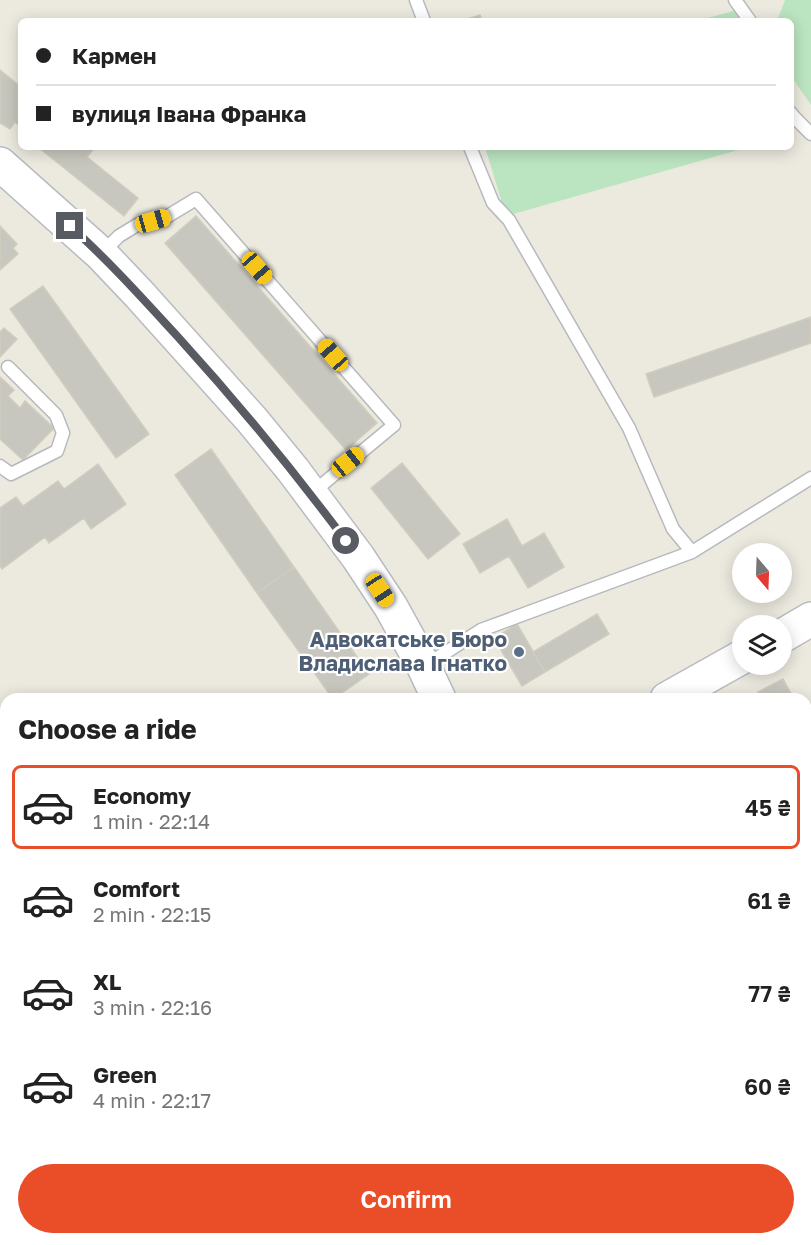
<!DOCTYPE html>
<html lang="en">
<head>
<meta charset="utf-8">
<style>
	body { margin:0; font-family:"Golos Text",sans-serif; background:#f6f6f6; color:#222; height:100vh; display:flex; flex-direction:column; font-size:22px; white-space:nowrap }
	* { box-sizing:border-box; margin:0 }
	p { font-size:20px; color:#767676 }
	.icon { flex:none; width:33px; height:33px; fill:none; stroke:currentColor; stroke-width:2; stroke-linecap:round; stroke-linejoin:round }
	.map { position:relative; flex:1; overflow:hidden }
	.panel { position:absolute; left:0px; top:693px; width:812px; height:552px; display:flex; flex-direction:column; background:#fff; border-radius:18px 18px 0 0; box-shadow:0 3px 15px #0003 }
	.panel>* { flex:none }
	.guide { position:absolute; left:18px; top:18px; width:776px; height:132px; border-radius:9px; box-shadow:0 3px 15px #0003; display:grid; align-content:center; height:132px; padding:0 18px; background:#fff }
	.needle { width:39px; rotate:161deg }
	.controls { position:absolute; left:732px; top:543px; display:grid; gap:12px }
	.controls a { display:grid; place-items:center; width:60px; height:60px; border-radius:50%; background:#fff; box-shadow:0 3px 15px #0003; font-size:30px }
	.end { position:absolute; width:27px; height:27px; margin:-14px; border:8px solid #585b61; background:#fff; box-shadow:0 0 0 3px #fff }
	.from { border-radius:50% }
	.car { position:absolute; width:18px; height:36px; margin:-18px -9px; border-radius:8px; box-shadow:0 0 4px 2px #0007; background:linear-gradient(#f5c518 24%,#345 0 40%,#f5c518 0 76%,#345 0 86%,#f5c518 0) }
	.guide b { display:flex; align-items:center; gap:21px; height:57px; font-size:22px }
	.guide b+b { border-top:2px solid #e0e0e0 }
	.guide i { width:15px; height:15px; background:#222 }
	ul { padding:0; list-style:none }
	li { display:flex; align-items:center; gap:18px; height:84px; margin:0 12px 9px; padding:0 6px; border:3px solid transparent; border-radius:9px }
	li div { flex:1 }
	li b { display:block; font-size:22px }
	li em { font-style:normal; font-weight:600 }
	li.selected { border-color:#e94e28 }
	li>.icon { width:54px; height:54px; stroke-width:1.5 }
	h2 { padding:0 18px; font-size:27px; line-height:72px }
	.button { display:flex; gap:12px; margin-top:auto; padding:12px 18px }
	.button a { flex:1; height:69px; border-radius:36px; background:#e94e28; color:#fff; font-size:24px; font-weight:600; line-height:69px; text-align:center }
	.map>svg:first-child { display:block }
</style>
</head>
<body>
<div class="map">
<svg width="811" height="1245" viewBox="0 0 811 1245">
	<rect width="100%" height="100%" fill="#eceadf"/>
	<path fill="#dcdace" d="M6,1113v126h644l2,6h-652v-129z"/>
	<path fill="#bbe4c0" d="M785,0h26v105l-20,-29 -1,-55h-13z
		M740,9l4,12h-47z
		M485,147h264l-243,69z
		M321,1239h121l2,6h-136z
		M468,1239h161l2,6h-161z"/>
	<path fill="#c8c7bf" stroke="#d0ccbe" stroke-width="1.5" d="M480,15l2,6h-20z
		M0,70l21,17v40l-6,-5 -5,7 -10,-6z
		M38,147h57l-8,10 51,41 -14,18z
		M196,216l181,207 -31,27 -181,-207z
		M0,226l17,18 -4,4 5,6 -18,16z
		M43,286l106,148 -33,24 -106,-149z
		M811,317v26l-157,54 -8,-23z
		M4,328l13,11 -17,18v-25z
		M0,377l14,13 -6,6 12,12 5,-7 29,27 -31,32 -23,-21z
		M211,449l83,118 -37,26 -82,-118z
		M402,463l58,71 -32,25 -57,-71z
		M98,464l28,40 -35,25 -7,-11 -35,25 -4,-6 -43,32 -2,-3v-58l16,-11 7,9 35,-25 6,8z
		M507,519l15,27 22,-13 20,34 -36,21 -19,-32 -29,17 -17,-29z
		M294,567l75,107 -36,25 -76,-106z
		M597,614l12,20 -64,38 -12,-20z
		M517,624l28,48 -23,14 -28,-48z
		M783,679l11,20h-32l-4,-7z
		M806,817l5,10v71l-5,-9z
		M6,945v19l-6,-10v-5z
		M6,998v32l-6,3v-32z
		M811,1075v37l-5,2v-38z
		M811,1189v36l-5,2v-36z
		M0,1198l6,12v29h15l3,6h-24z
		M197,1239h53l-11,6h-39z
		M724,1239h42l2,6h-41z"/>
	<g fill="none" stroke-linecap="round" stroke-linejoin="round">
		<g stroke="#b7b9bf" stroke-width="15">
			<path id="lane" d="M416,0l8,21
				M735,0l15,21
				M790,112l5,6 16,16
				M470,147l23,56 16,17 120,208 44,101 19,23
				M101,254l18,-18 18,-11 31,-9 28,-17 198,226 -82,68
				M0,466l11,8 46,-23 6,-18 -7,-18 -48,-48
				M426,665l55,-35 211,-78 119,-74"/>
		</g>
		<g stroke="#b7b9bf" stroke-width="27">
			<path id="street" d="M806,1157l5,-2
				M684,1239l2,6"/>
		</g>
		<g stroke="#b8bbc2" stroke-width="36">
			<path id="secondary" d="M0,164l101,90 38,40 113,126 41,50 65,87 33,50 33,60 15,32
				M782,636l29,-17
				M667,699l75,-42
				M0,1075l6,-3"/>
		</g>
		<use href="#lane" stroke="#fff" stroke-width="12"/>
		<use href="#street" stroke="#fff" stroke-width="24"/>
		<use href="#secondary" stroke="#fff" stroke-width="33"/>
	</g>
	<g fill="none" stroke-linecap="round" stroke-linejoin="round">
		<path stroke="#585b61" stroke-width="8" d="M70,226c39,35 73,73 108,111 60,66 115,133 168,204"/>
	</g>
	<circle fill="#5c6f8a" stroke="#fff" stroke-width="2" cx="519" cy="652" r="6"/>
	<g text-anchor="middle" stroke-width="4.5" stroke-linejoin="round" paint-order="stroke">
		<g font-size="21" font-weight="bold" fill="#4e5e75" stroke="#fff" text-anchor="end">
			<text x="507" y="647">Адвокатське Бюро<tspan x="507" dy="24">Владислава Ігнатко</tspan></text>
		</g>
	</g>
</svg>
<div class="controls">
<a><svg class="needle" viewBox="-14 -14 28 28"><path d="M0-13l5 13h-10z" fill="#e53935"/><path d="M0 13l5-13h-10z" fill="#767676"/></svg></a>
<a><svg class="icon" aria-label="layers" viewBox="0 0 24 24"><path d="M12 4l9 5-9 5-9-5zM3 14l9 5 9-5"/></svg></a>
</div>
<i class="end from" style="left:346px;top:541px"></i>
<i class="end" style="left:70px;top:226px"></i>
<i class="car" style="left:153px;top:221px;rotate:74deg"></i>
<i class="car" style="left:257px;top:268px;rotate:139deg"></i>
<i class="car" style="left:333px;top:355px;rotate:319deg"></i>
<i class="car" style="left:348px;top:462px;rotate:51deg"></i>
<i class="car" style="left:380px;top:590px;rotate:147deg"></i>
<div class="guide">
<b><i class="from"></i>Кармен</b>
<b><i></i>вулиця Івана Франка</b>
</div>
<section class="panel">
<h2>Choose a ride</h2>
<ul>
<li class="selected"><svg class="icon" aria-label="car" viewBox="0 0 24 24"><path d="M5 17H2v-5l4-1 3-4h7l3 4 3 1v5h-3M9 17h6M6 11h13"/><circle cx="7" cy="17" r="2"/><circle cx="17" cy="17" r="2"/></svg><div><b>Economy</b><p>1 min · 22:14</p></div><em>45 ₴</em></li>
<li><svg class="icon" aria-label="car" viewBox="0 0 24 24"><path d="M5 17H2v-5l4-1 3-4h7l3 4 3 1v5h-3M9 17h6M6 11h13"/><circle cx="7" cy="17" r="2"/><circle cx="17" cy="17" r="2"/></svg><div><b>Comfort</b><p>2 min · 22:15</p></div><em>61 ₴</em></li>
<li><svg class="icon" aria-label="car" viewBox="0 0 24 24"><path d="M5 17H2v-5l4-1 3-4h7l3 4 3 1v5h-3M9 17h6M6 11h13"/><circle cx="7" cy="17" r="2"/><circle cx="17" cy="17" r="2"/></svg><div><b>XL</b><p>3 min · 22:16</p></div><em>77 ₴</em></li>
<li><svg class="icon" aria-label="car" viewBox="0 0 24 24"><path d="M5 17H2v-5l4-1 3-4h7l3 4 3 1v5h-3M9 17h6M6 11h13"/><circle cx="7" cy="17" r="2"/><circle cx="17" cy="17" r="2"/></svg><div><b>Green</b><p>4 min · 22:17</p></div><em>60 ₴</em></li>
</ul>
<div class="button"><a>Confirm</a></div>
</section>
</div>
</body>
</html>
